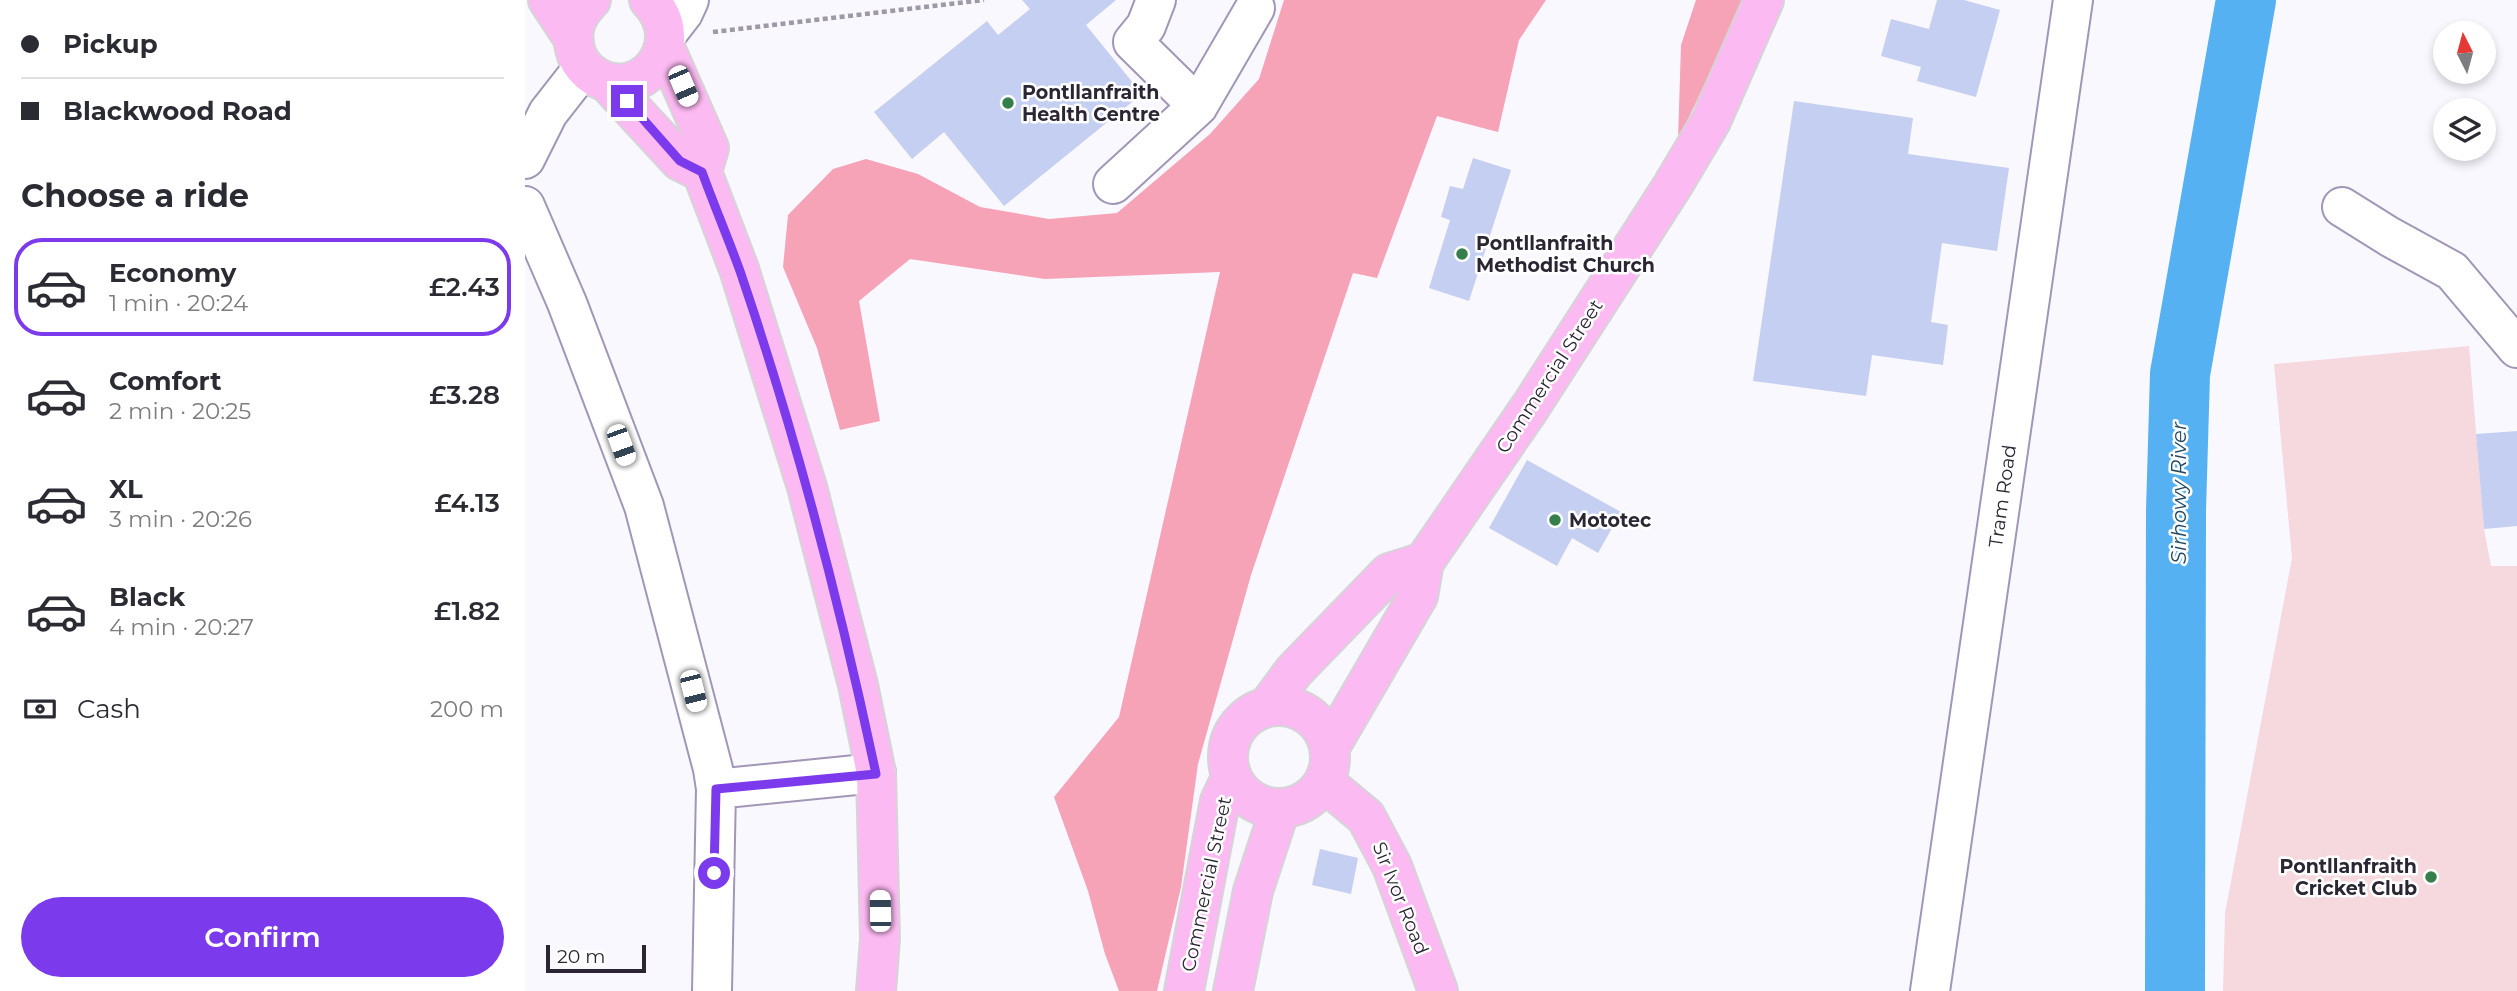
<!DOCTYPE html>
<html lang="en">
<head>
<meta charset="utf-8">
<style>
	body { margin:0; font-family:Montserrat,sans-serif; background:#f2f2f3; color:#2b2b33; height:100vh; display:flex; flex-direction:column; font-size:26px; white-space:nowrap }
	* { box-sizing:border-box; margin:0 }
	p { font-size:23px; color:#7c7c81 }
	.icon { flex:none; width:38px; height:38px; fill:none; stroke:currentColor; stroke-width:2; stroke-linecap:round; stroke-linejoin:round }
	.map { position:relative; flex:1; overflow:hidden }
	.sheet { display:flex; flex-direction:column; background:#fff; width:525px }
	.sheet>* { flex:none }
	.banner { display:grid; align-content:center; height:154px; padding:0 21px; background:#fff }
	.needle { width:46px; rotate:354deg }
	.buttons { position:absolute; left:1908px; top:21px; display:grid; gap:14px }
	.buttons a { display:grid; place-items:center; width:63px; height:63px; border-radius:50%; background:#fff; box-shadow:0 4px 10px #0003; font-size:35px }
	.scale { position:absolute; left:21px; bottom:18px; width:100px; box-sizing:border-box; padding-left:7px; border:4px solid #2b2633; border-top:0; font-size:19px; line-height:24px; white-space:nowrap; color:#2b2633; -webkit-text-stroke:5px #fff; paint-order:stroke }
	.end { position:absolute; width:32px; height:32px; margin:-16px; border:9px solid #7c3aed; background:#fff; box-shadow:0 0 0 4px #fff }
	.from { border-radius:50% }
	.car { position:absolute; width:21px; height:42px; margin:-21px -10px; border-radius:9px; box-shadow:0 0 5px 2px #0007; background:linear-gradient(#fff 24%,#345 0 40%,#fff 0 76%,#345 0 86%,#fff 0) }
	.banner b { display:flex; align-items:center; gap:24px; height:66px; font-size:26px }
	.banner b+b { border-top:2px solid #e1e1e2 }
	.banner i { width:18px; height:18px; background:#2b2b33 }
	ul { padding:0; list-style:none }
	li { display:flex; align-items:center; gap:21px; height:98px; margin:0 14px 10px; padding:0 7px; border:4px solid transparent; border-radius:28px }
	li div { flex:1 }
	li b { display:block; font-size:26px }
	li em { font-style:normal; font-weight:600 }
	li.active { border-color:#7c3aed }
	li>.icon { width:63px; height:63px; stroke-width:1.5 }
	h2 { padding:0 21px; font-size:32px; line-height:84px }
	.pay { display:flex; align-items:center; gap:18px; height:77px; padding:0 21px; font-size:26px }
	.pay p { margin-inline-start:auto }
	.cta { display:flex; gap:14px; margin-top:auto; padding:14px 21px }
	.cta a { flex:1; height:80px; border-radius:42px; background:#7c3aed; color:#fff; font-size:28px; font-weight:600; line-height:80px; text-align:center }
	main { display:flex; flex:1; min-height:0 }
	.map>svg:first-child { display:block }
</style>
</head>
<body>
<main>
<section class="sheet">
<div class="banner">
<b><i class="from"></i>Pickup</b>
<b><i></i>Blackwood Road</b>
</div>
<h2>Choose a ride</h2>
<ul>
<li class="active"><svg class="icon" aria-label="car" viewBox="0 0 24 24"><path d="M5 17H2v-5l4-1 3-4h7l3 4 3 1v5h-3M9 17h6M6 11h13"/><circle cx="7" cy="17" r="2"/><circle cx="17" cy="17" r="2"/></svg><div><b>Economy</b><p>1 min · 20:24</p></div><em>£2.43</em></li>
<li><svg class="icon" aria-label="car" viewBox="0 0 24 24"><path d="M5 17H2v-5l4-1 3-4h7l3 4 3 1v5h-3M9 17h6M6 11h13"/><circle cx="7" cy="17" r="2"/><circle cx="17" cy="17" r="2"/></svg><div><b>Comfort</b><p>2 min · 20:25</p></div><em>£3.28</em></li>
<li><svg class="icon" aria-label="car" viewBox="0 0 24 24"><path d="M5 17H2v-5l4-1 3-4h7l3 4 3 1v5h-3M9 17h6M6 11h13"/><circle cx="7" cy="17" r="2"/><circle cx="17" cy="17" r="2"/></svg><div><b>XL</b><p>3 min · 20:26</p></div><em>£4.13</em></li>
<li><svg class="icon" aria-label="car" viewBox="0 0 24 24"><path d="M5 17H2v-5l4-1 3-4h7l3 4 3 1v5h-3M9 17h6M6 11h13"/><circle cx="7" cy="17" r="2"/><circle cx="17" cy="17" r="2"/></svg><div><b>Black</b><p>4 min · 20:27</p></div><em>£1.82</em></li>
</ul>
<div class="pay"><svg class="icon" aria-label="cash" viewBox="0 0 24 24"><path d="M3 7h18v10H3z"/><circle cx="12" cy="12" r="2"/></svg>Cash<p>200 m</p></div>
<div class="cta"><a>Confirm</a></div>
</section>
<div class="map">
<svg width="1992" height="991" viewBox="0 0 1992 991">
	<rect width="100%" height="100%" fill="#faf8ff"/>
	<path fill="#f6d9df" d="M1944,346l15,183 7,37h26v425h-294l2,-78 67,-355 -18,-194z"/>
	<path fill="#f6a2b7" d="M759,0h262l-27,40 -21,92 -61,-16 -60,162 -24,-5 -102,302 -53,189 -17,123 -24,104h-38l-14,-37 -17,-63 -34,-94 65,-80 101,-445 -175,7 -135,-20 -51,42 21,120 -40,9 -23,-82 -34,-81 5,-52 45,-46 33,-10 52,15 62,33 69,12 68,-6 93,-79 49,-55z
		M1171,0h49l-67,140 3,-95z"/>
	<g fill="none" stroke-linecap="round" stroke-linejoin="round">
		<path stroke="#56b1f2" stroke-width="60" d="M1650,991l1,-480 4,-137 66,-374"/>
	</g>
	<path fill="#c5cff1" d="M497,0h94l-30,25 56,69 -138,112 -60,-74 -32,27 -38,-47 113,-91 11,14 32,-26z
		M1412,0h27l36,10 -24,87 -59,-16 4,-14 -40,-11 10,-37 38,10z
		M1269,101l119,17 -5,36 101,14 -12,83 -55,-8 -11,79 17,3 -5,40 -71,-10 -6,41 -113,-15z
		M948,158l38,12 -42,131 -40,-13 21,-68 -9,-3 9,-31 13,3z
		M1992,431v95l-33,3 -8,-95z
		M1002,460l94,52 -23,41 -26,-15 -15,28 -68,-38z
		M795,849l38,9 -7,36 -39,-9z"/>
	<g fill="none" stroke-linecap="round" stroke-linejoin="round">
		<g stroke="#a296b7" stroke-width="42">
			<path id="minor" d="M631,0l-10,26 -13,16 65,64
				M141,35l17,-22 6,-13
				M0,159l23,-46 36,-46
				M588,184l85,-78 57,-98
				M0,206l42,97 77,203 69,263 3,20 -4,202
				M1817,207l48,30 62,34 65,77
				M191,789l160,-16
				M1405,991l143,-991"/>
		</g>
		<g stroke="#d5d4d6" stroke-width="42">
			<path id="major" d="M23,0l25,38
				M66,0c-14,14 -21,29 -16,49 2,9 7,17 14,23 46,38 105,-26 60,-72
				M140,48l44,100 -7,24 37,97 68,218 51,198 18,88 4,166 -4,52
				M82,82l73,79 22,11
				M703 757a51 51 0 1 1 102 0a51 51 0 1 1-102 0Z
				M743,706l26,-35 95,-98 35,-11
				M805,747l88,-151 6,-34 107,-156 142,-221 38,-64 53,-121
				M799,782l42,35 26,49 46,125
				M659,991l36,-190 11,-23
				M708,991l20,-100 27,-82"/>
		</g>
		<path stroke="#9e9aa4" stroke-width="4.5" stroke-dasharray="5 3.5" stroke-linecap="butt" d="M188,32l271,-32"/>
		<use href="#minor" stroke="#fff" stroke-width="38"/>
		<use href="#major" stroke="#fcbaf2" stroke-width="38"/>
	</g>
	<g fill="none" stroke-linecap="round" stroke-linejoin="round">
		<path stroke="#7c3aed" stroke-width="9" d="M102,101l53,60 22,11c12,33 26,66 38,99 56,164 100,333 136,503l-160,15 -2,84"/>
	</g>
	<g fill="#357f4c" stroke="#fff" stroke-width="2.5">
		<circle cx="483" cy="103" r="7"/>
		<circle cx="937" cy="254" r="7"/>
		<circle cx="1030" cy="520" r="7"/>
		<circle cx="1906" cy="877" r="7"/>
	</g>
	<g text-anchor="middle" stroke-width="5" stroke-linejoin="round" paint-order="stroke">
		<g font-size="19" font-weight="bold" fill="#2b2633" stroke="#fff" text-anchor="start">
			<text x="497" y="99">Pontllanfraith<tspan x="497" dy="22">Health Centre</tspan></text>
			<text x="951" y="250">Pontllanfraith<tspan x="951" dy="22">Methodist Church</tspan></text>
			<text x="1044" y="527">Mototec</text>
			<text x="1892" y="873" text-anchor="end">Pontllanfraith<tspan x="1892" dy="22">Cricket Club</tspan></text>
		</g>
		<g font-size="19" fill="#2b2633" stroke="#fff">
			<text transform="translate(1024 376) rotate(-57)" y="7">Commercial Street</text>
			<text transform="translate(1477 496) rotate(-82)" y="7">Tram Road</text>
			<text transform="translate(681 884) rotate(-78)" y="7">Commercial Street</text>
			<text transform="translate(876 898) rotate(68)" y="7">Sir Ivor Road</text>
		</g>
		<g font-size="21" font-style="italic" fill="#234964" stroke="#fff">
			<text transform="translate(1654 493) rotate(-90)" y="7">Sirhowy River</text>
		</g>
	</g>
</svg>
<div class="buttons">
<a><svg class="needle" viewBox="-14 -14 28 28"><path d="M0-13l5 13h-10z" fill="#e53935"/><path d="M0 13l5-13h-10z" fill="#7c7c81"/></svg></a>
<a><svg class="icon" aria-label="layers" viewBox="0 0 24 24"><path d="M12 4l9 5-9 5-9-5zM3 14l9 5 9-5"/></svg></a>
</div>
<div class="scale">20 m</div>
<i class="end from" style="left:189px;top:873px"></i>
<i class="end" style="left:102px;top:101px"></i>
<i class="car" style="left:158px;top:86px;rotate:157deg"></i>
<i class="car" style="left:96px;top:445px;rotate:160deg"></i>
<i class="car" style="left:168px;top:691px;rotate:166deg"></i>
<i class="car" style="left:355px;top:911px;rotate:359deg"></i>
</div>
</main>
</body>
</html>
